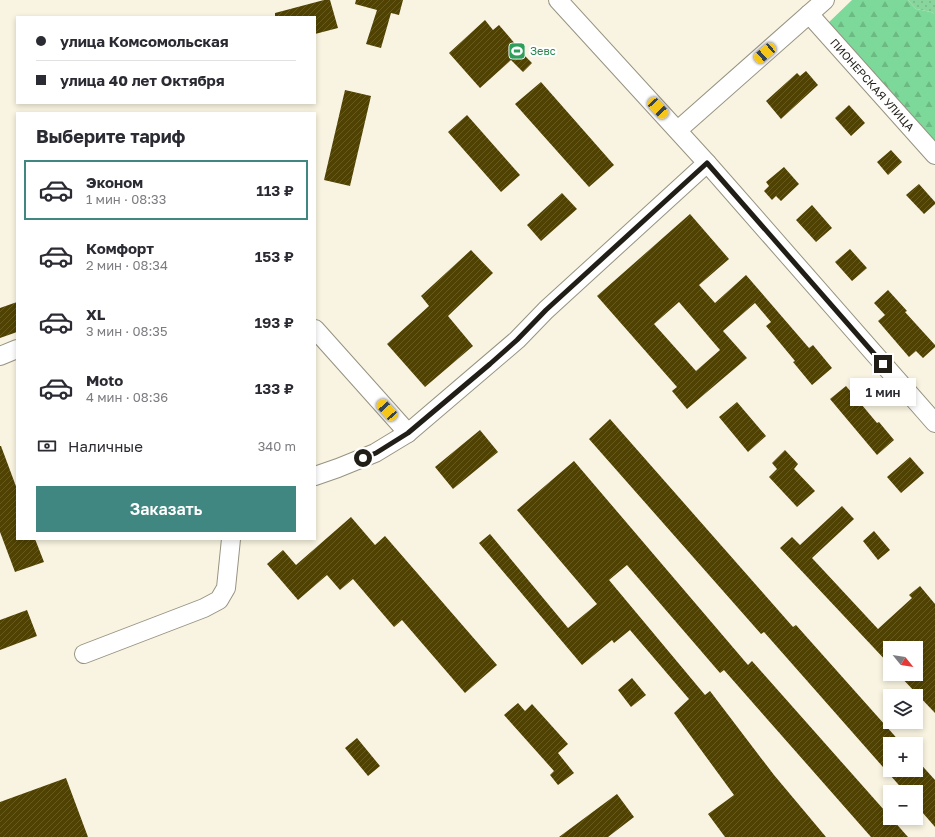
<!DOCTYPE html>
<html lang="ru">
<head>
<meta charset="utf-8">
<style>
	body { margin:0; font-family:"Golos Text",sans-serif; background:#f7f7f7; color:#2b2b33; height:100vh; display:flex; flex-direction:column; font-size:15px; white-space:nowrap }
	* { box-sizing:border-box; margin:0 }
	p { font-size:13px; color:#7c7c81 }
	.icon { flex:none; width:22px; height:22px; fill:none; stroke:currentColor; stroke-width:2; stroke-linecap:round; stroke-linejoin:round }
	.map { position:relative; flex:1; overflow:hidden }
	.sheet { position:absolute; left:16px; top:112px; width:300px; height:428px; display:flex; flex-direction:column; background:#fff; border-radius:0px; box-shadow:0 2px 6px #0003 }
	.sheet>* { flex:none }
	.banner { position:absolute; left:16px; top:16px; width:300px; height:88px; border-radius:0px; box-shadow:0 2px 6px #0003; display:grid; align-content:center; height:88px; padding:0 20px; background:#fff }
	.needle { width:26px; rotate:120deg }
	.tools { position:absolute; left:883px; top:641px; display:grid; gap:8px }
	.tools a { display:grid; place-items:center; width:40px; height:40px; border-radius:0px; background:#fff; box-shadow:0 2px 6px #0003; font-size:20px }
	.end { position:absolute; width:18px; height:18px; margin:-9px; border:5px solid #201e17; background:#fff; box-shadow:0 0 0 2px #fff }
	.from { border-radius:50% }
	.bubble { position:absolute; height:28px; border-radius:0px; background:#fff; box-shadow:0 2px 6px #0003; font-size:13px; font-weight:600; line-height:28px; text-align:center }
	.car { position:absolute; width:12px; height:24px; margin:-12px -6px; border-radius:5px; box-shadow:0 0 3px 1px #0007; background:linear-gradient(#f5c518 24%,#345 0 40%,#f5c518 0 76%,#345 0 86%,#f5c518 0) }
	.banner b { display:flex; align-items:center; gap:14px; height:38px; font-size:15px }
	.banner b+b { border-top:1px solid #e1e1e2 }
	.banner i { width:10px; height:10px; background:#2b2b33 }
	ul { padding:0; list-style:none }
	li { display:flex; align-items:center; gap:12px; height:60px; margin:0 8px 6px; padding:0 12px; border:2px solid transparent; border-radius:0px }
	li div { flex:1 }
	li b { display:block; font-size:15px }
	li em { font-style:normal; font-weight:600 }
	li.selected { border-color:#408781 }
	li>.icon { width:36px; height:36px; stroke-width:1.5 }
	h2 { padding:0 20px; font-size:18px; line-height:48px }
	.pay { display:flex; align-items:center; gap:10px; height:44px; padding:0 20px; font-size:15px }
	.pay p { margin-inline-start:auto }
	.primary-button { display:flex; gap:8px; margin-top:auto; padding:8px 20px }
	.primary-button a { flex:1; height:46px; border-radius:0px; background:#408781; color:#fff; font-size:16px; font-weight:600; line-height:46px; text-align:center }
	.map>svg:first-child { display:block }
</style>
</head>
<body>
<div class="map">
<svg width="935" height="837" viewBox="0 0 935 837">
	<defs>
		<pattern id="grass-dots" width="8" height="8" patternUnits="userSpaceOnUse"><rect width="8" height="8" fill="#88d69e"/><path d="M2 2h.1M6 6h.1" fill="none" stroke="#75b787" stroke-width="1.8" stroke-linecap="round"/></pattern>
		<pattern id="forest-firs" width="22" height="20" patternUnits="userSpaceOnUse"><rect width="22" height="20" fill="#7dd999"/><path d="M5 1l3.5 6h-7zM16 11l3.5 6h-7z" fill="#6cba83"/></pattern>
		<pattern id="building-hatch" width="6" height="6" patternUnits="userSpaceOnUse"><rect width="6" height="6" fill="#4f4203"/><path d="M-1 1l2-2M0 6l6-6M5 7l2-2" fill="none" stroke="#655a27"/></pattern>
	</defs>
	<rect width="100%" height="100%" fill="#f9f4e1"/>
	<path fill="url(#grass-dots)" d="M908,0h27v14l-4,-2 -15,-3z"/>
	<path fill="url(#forest-firs)" d="M852,0h56l8,9 15,3 4,2v134l-110,-122z"/>
	<path fill="url(#building-hatch)" fill-rule="evenodd" d="M324,0h6l8,28 -23,6v-17h-40v-4z
		M356,0h47l-4,15 -8,-2 -10,35 -15,-4 11,-34 -22,-6z
		M485,20l8,10 6,-5 18,21 -1,1 16,16 -9,9 -12,-12 -31,28 -31,-35z
		M806,71l12,14 -37,34 -15,-18 31,-28 3,3z
		M541,82l73,83 -25,22 -74,-83z
		M345,90l26,6 -21,90 -26,-6z
		M849,105l16,18 -14,13 -16,-18z
		M467,115l53,60 -19,17 -53,-60z
		M891,150l11,12 -14,13 -11,-13z
		M784,167l15,17 -18,17 -5,-5 -4,4 -8,-9 5,-5 -3,-4z
		M919,184l16,18v2l-11,10 -18,-19z
		M562,193l15,16 -36,32 -14,-16z
		M812,205l20,23 -16,14 -20,-22z
		M690,214l39,45 -30,26 16,18 31,-28 63,73 4,-3 19,23 -20,17 -19,-23 2,-1 -29,-35 5,-4 -16,-19 -32,28 24,27 -60,51 -15,-18 5,-4 -80,-91zM679,302l41,48 -24,21 -42,-47z
		M850,249l17,19 -15,13 -17,-19z
		M471,250l22,23 -45,43 25,30 -48,41 -38,-43 42,-38 -8,-10z
		M888,290l19,21 -2,1 30,33v2l-12,11 -7,-7 -7,6 -31,-36 7,-6 -11,-12z
		M17,302v30l-17,6v-30z
		M846,386l31,37 2,-1 15,18 -17,15 -47,-56z
		M737,402l29,34 -18,16 -29,-35z
		M610,419l183,208 3,-2 106,119h-12v26h26v-11l19,21v47l-19,-22v-13h-11l-141,-160 -3,2 -172,-195z
		M480,430l18,22 -45,37 -18,-22z
		M0,446h1l16,43v50h18l9,23 -29,10 -15,-40z
		M785,450l13,14 -4,5 21,22 -18,16 -28,-30 8,-8 -5,-6z
		M910,457l14,16 -23,20 -14,-16z
		M574,461l174,204 4,-4 156,176h-37l-147,-167 -4,3 -93,-108 -18,15 96,115 5,-4 64,84 52,62h-101l-17,-23 26,-19 -60,-82 15,-14 -59,-69 -16,13 -2,-3 -30,25 -103,-122 11,-9 78,94 29,-24 -80,-94z
		M842,506l12,13 -42,39 66,71 34,-31 -3,-3 11,-9 15,18v109l-37,-39h18v-26h-26v17l-110,-117 12,-11 8,8z
		M351,517l24,28 10,-9 112,129 -32,28 -63,-73 -8,7 -41,-48 -13,11 -13,-15 -29,25 -31,-36 16,-14 13,15z
		M874,531l16,19 -12,10 -15,-19z
		M27,610l10,26 -37,14v-30z
		M632,678l14,17 -15,12 -13,-17z
		M518,703l7,8 7,-7 36,40 -10,9 16,20 -16,12 -8,-10 4,-4 -50,-56z
		M357,738l23,28 -12,10 -23,-28z
		M66,778l22,59h-88v-35z
		M617,794l17,23 -26,20h-49z"/>
	<g fill="none" stroke-linecap="round" stroke-linejoin="round">
		<g stroke="#979382" stroke-width="20">
			<g id="minor">
				<path d="M558,0l149,163 228,260"/>
				<path id="s1" d="M809,14l126,141"/>
				<path d="M678,130l147,-130"/>
				<path d="M315,329l93,104"/>
				<path d="M0,356l17,-7"/>
				<path d="M315,476l23,-8 37,-15 33,-20 109,-93 29,-30 161,-147"/>
				<path d="M84,654l120,-46 15,-8 7,-12 5,-49"/>
			</g>
		</g>
		<use href="#minor" stroke="#fff" stroke-width="18"/>
	</g>
	<g fill="none" stroke-linecap="round" stroke-linejoin="round">
		<path stroke="#201e17" stroke-width="5" d="M363,458l13,-5 32,-20 82,-69 27,-24 29,-30 161,-147 176,201"/>
	</g>
	<defs>
		<g id="stadium-square" transform="scale(0.9)"><rect x="-9" y="-9" width="18" height="18" rx="4" fill="#2e9e5b" stroke="#fff"/><path d="M0-5a6.5 5 0 1 0 0 10a6.5 5 0 1 0 0-10ZM-3.5-1.8h7v3.6h-7Z" fill="#fff"/></g>
	</defs>
	<g fill-rule="evenodd">
		<use href="#stadium-square" x="517" y="51"/>
	</g>
	<g text-anchor="middle" stroke-width="4" stroke-linejoin="round" paint-order="stroke">
		<g font-size="11" fill="#27864d" stroke="#fff" text-anchor="start">
			<text x="530" y="55">Зевс</text>
		</g>
		<g font-size="11" fill="#201e17" stroke="#fff">
			<text dy="4" stroke="none"><textPath href="#s1" startOffset="95">ПИОНЕРСКАЯ УЛИЦА</textPath></text>
		</g>
	</g>
</svg>
<div class="tools">
<a><svg class="needle" viewBox="-14 -14 28 28"><path d="M0-13l5 13h-10z" fill="#e53935"/><path d="M0 13l5-13h-10z" fill="#7c7c81"/></svg></a>
<a><svg class="icon" aria-label="layers" viewBox="0 0 24 24"><path d="M12 4l9 5-9 5-9-5zM3 14l9 5 9-5"/></svg></a>
<a>+</a>
<a>−</a>
</div>
<i class="end from" style="left:363px;top:458px"></i>
<i class="end" style="left:883px;top:364px"></i>
<div class="bubble" style="left:850px;top:378px;width:66px">1 мин</div>
<i class="car" style="left:765px;top:53px;rotate:229deg"></i>
<i class="car" style="left:658px;top:108px;rotate:137deg"></i>
<i class="car" style="left:387px;top:410px;rotate:318deg"></i>
<div class="banner">
<b><i class="from"></i>улица Комсомольская</b>
<b><i></i>улица 40 лет Октября</b>
</div>
<section class="sheet">
<h2>Выберите тариф</h2>
<ul>
<li class="selected"><svg class="icon" aria-label="car" viewBox="0 0 24 24"><path d="M5 17H2v-5l4-1 3-4h7l3 4 3 1v5h-3M9 17h6M6 11h13"/><circle cx="7" cy="17" r="2"/><circle cx="17" cy="17" r="2"/></svg><div><b>Эконом</b><p>1 мин · 08:33</p></div><em>113 ₽</em></li>
<li><svg class="icon" aria-label="car" viewBox="0 0 24 24"><path d="M5 17H2v-5l4-1 3-4h7l3 4 3 1v5h-3M9 17h6M6 11h13"/><circle cx="7" cy="17" r="2"/><circle cx="17" cy="17" r="2"/></svg><div><b>Комфорт</b><p>2 мин · 08:34</p></div><em>153 ₽</em></li>
<li><svg class="icon" aria-label="car" viewBox="0 0 24 24"><path d="M5 17H2v-5l4-1 3-4h7l3 4 3 1v5h-3M9 17h6M6 11h13"/><circle cx="7" cy="17" r="2"/><circle cx="17" cy="17" r="2"/></svg><div><b>XL</b><p>3 мин · 08:35</p></div><em>193 ₽</em></li>
<li><svg class="icon" aria-label="car" viewBox="0 0 24 24"><path d="M5 17H2v-5l4-1 3-4h7l3 4 3 1v5h-3M9 17h6M6 11h13"/><circle cx="7" cy="17" r="2"/><circle cx="17" cy="17" r="2"/></svg><div><b>Moto</b><p>4 мин · 08:36</p></div><em>133 ₽</em></li>
</ul>
<div class="pay"><svg class="icon" aria-label="cash" viewBox="0 0 24 24"><path d="M3 7h18v10H3z"/><circle cx="12" cy="12" r="2"/></svg>Наличные<p>340 m</p></div>
<div class="primary-button"><a>Заказать</a></div>
</section>
</div>
</body>
</html>
